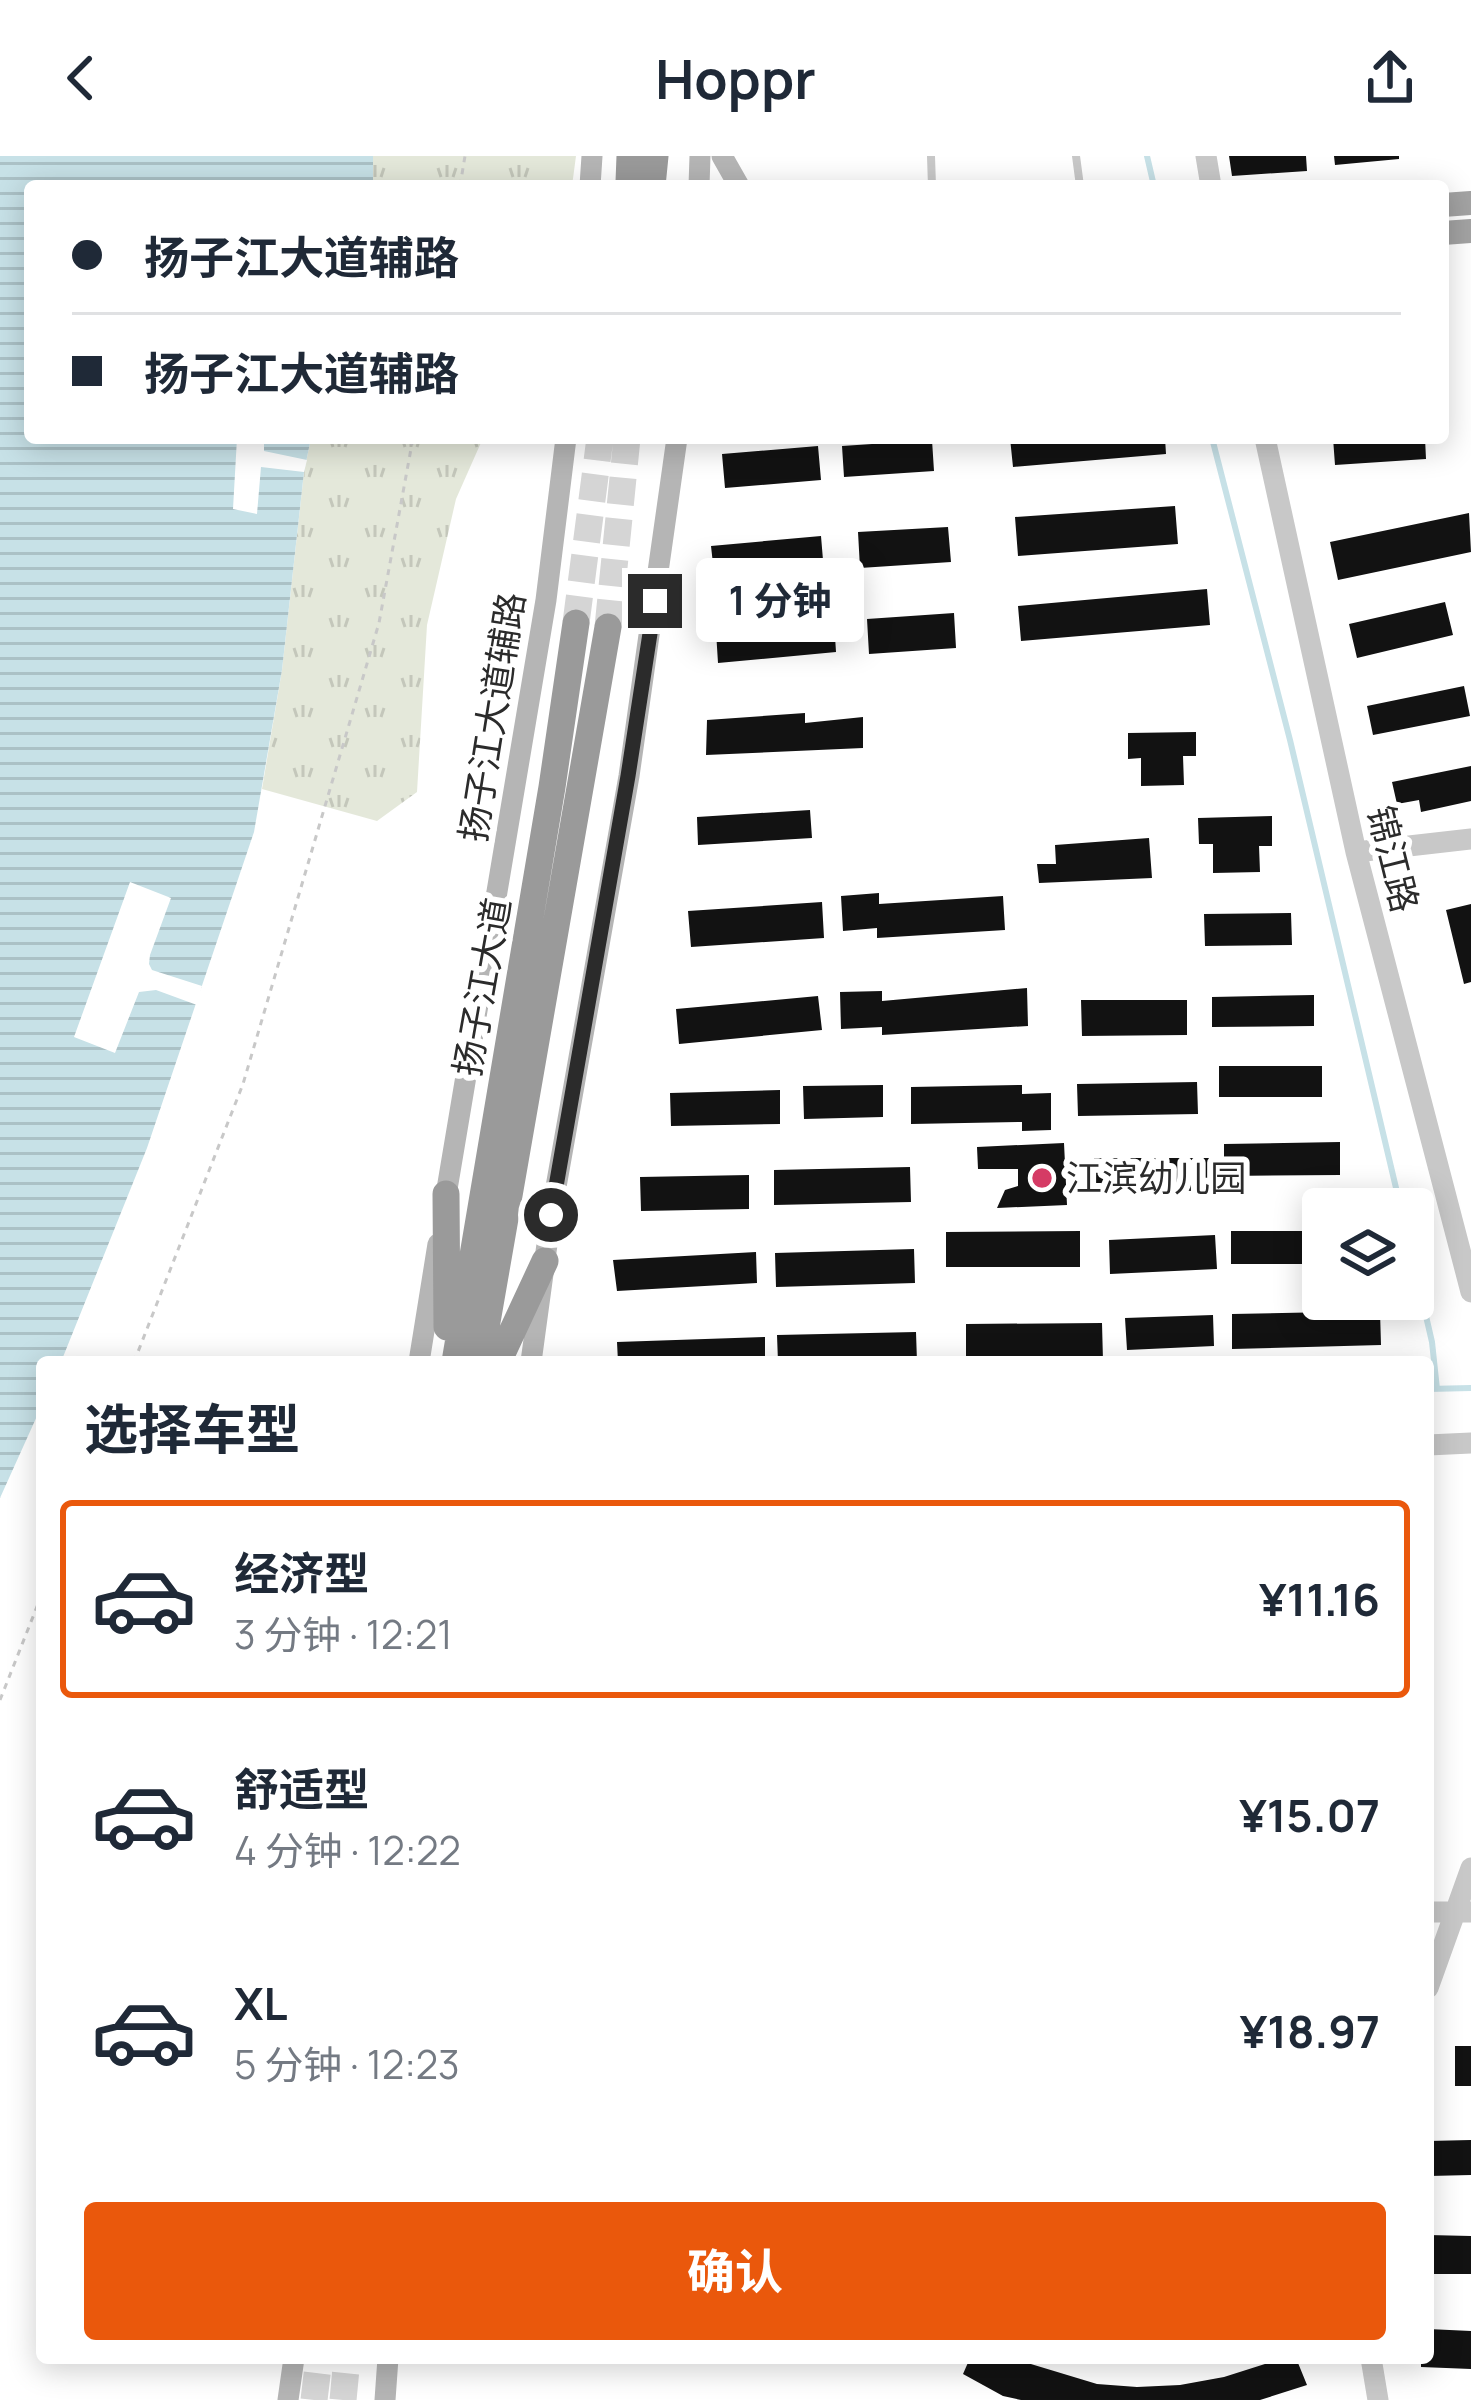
<!DOCTYPE html>
<html lang="zh">
<head>
<meta charset="utf-8">
<style>
	body { margin:0; font-family:Manrope,"Noto Sans SC",sans-serif; background:#f2f2f3; color:#1f2937; height:100vh; display:flex; flex-direction:column; font-size:45px; white-space:nowrap }
	* { box-sizing:border-box; margin:0 }
	p { font-size:39px; color:#747a83 }
	.icon { flex:none; width:66px; height:66px; fill:none; stroke:currentColor; stroke-width:2; stroke-linecap:round; stroke-linejoin:round }
	.map { position:relative; flex:1; overflow:hidden }
	.sheet { position:absolute; left:36px; top:1200px; width:1398px; height:1008px; display:flex; flex-direction:column; background:#fff; border-radius:12px; box-shadow:0 6px 30px #0003 }
	.sheet>* { flex:none }
	.hud { position:absolute; left:24px; top:24px; width:1425px; height:264px; border-radius:12px; box-shadow:0 6px 30px #0003; display:grid; align-content:center; height:264px; padding:0 48px; background:#fff }
	.controls { position:absolute; left:1302px; top:1032px; display:grid; gap:24px }
	.controls a { display:grid; place-items:center; width:132px; height:132px; border-radius:12px; background:#fff; box-shadow:0 6px 30px #0003; font-size:60px }
	.end { position:absolute; width:54px; height:54px; margin:-27px; border:15px solid #2b2b2b; background:#fff; box-shadow:0 0 0 6px #fff }
	.from { border-radius:50% }
	.bubble { position:absolute; height:84px; border-radius:12px; background:#fff; box-shadow:0 6px 30px #0003; font-size:39px; font-weight:700; line-height:84px; text-align:center }
	.hud b { display:flex; align-items:center; gap:42px; height:114px; font-size:45px }
	.hud b+b { border-top:3px solid #e0e1e3 }
	.hud i { width:30px; height:30px; background:#1f2937 }
	ul { padding:0; list-style:none }
	li { display:flex; align-items:center; gap:36px; height:198px; margin:0 24px 18px; padding:0 24px; border:6px solid transparent; border-radius:12px }
	li div { flex:1 }
	li b { display:block; font-size:45px }
	li em { font-style:normal; font-weight:700 }
	li.active { border-color:#ea580c }
	li>.icon { width:108px; height:108px; stroke-width:1.5 }
	h2 { padding:0 48px; font-size:54px; line-height:144px }
	.action { display:flex; gap:24px; margin-top:auto; padding:24px 48px }
	.action a { flex:1; height:138px; border-radius:12px; background:#ea580c; color:#fff; font-size:48px; font-weight:700; line-height:138px; text-align:center }
	header { display:flex; justify-content:space-between; align-items:center; height:156px; padding:0 48px; background:#fff; font-size:54px; font-weight:700 }
	.map>svg:first-child { display:block }
</style>
</head>
<body>
<header><svg class="icon" aria-label="back" viewBox="0 0 24 24"><path d="M15 5l-7 7 7 7"/></svg>Hoppr<svg class="icon" aria-label="share" viewBox="0 0 24 24"><path d="M12 15V3M7 8l5-5 5 5M5 13v7h14v-7"/></svg></header>
<div class="map">
<svg width="1471" height="2244" viewBox="0 0 1471 2244">
	<defs>
		<pattern id="park-tufts" width="24" height="20" patternUnits="userSpaceOnUse" patternTransform="scale(3)"><rect width="24" height="20" fill="#e4e8da"/><path d="M3 7l-1-3M5 7V3M7 7l1-3M15 17l-1-3M17 17v-4M19 17l1-3" fill="none" stroke="#c4c7bb"/></pattern>
		<pattern id="water-rules" width="6" height="5" patternUnits="userSpaceOnUse" patternTransform="scale(3)"><rect width="6" height="5" fill="#c7e1e7"/><path d="M0 2.5h6" fill="none" stroke="#abc1c6"/></pattern>
	</defs>
	<rect width="100%" height="100%" fill="#fff"/>
	<path fill="url(#park-tufts)" d="M373,0h203l-4,30h-199z
		M311,282h172l-27,61 -29,126 -10,167 -40,29 -115,-32 20,-119 22,-198z"/>
	<path fill="url(#water-rules)" d="M0,0h373v30h-343v252h281l-7,34 -22,198 -28,162 -107,316 -86,214h-19v43l-42,93z"/>
	<path fill="#fff" d="M237,282h27v13l43,9 -3,12 -43,-5 -4,47 -24,-5z
		M130,726l41,16 -21,57 -1,9 3,6 50,16 -5,19 -41,-15 -17,2 -24,61 -41,-16z"/>
	<g fill="none" stroke-linecap="round" stroke-linejoin="round">
		<path stroke="#c7e1e7" stroke-width="6" d="M1147,0l7,30
			M1212,282l78,302 111,469
			M1413,1104l19,82 5,47
			M1428,1233l43,-1"/>
	</g>
	<path fill="#121212" d="M1229,0h77l1,15 -75,5z
		M1334,0h65v3l-64,6z
		M1010,282h155l1,16 -153,13z
		M1333,282h92l1,21 -91,6z
		M932,284l2,31 -90,6 -2,-31z
		M818,290l3,34 -96,8 -3,-34z
		M1175,350l3,38 -160,12 -3,-39z
		M1469,357l2,39 -133,28 -8,-38z
		M948,371l3,35 -91,6 -2,-36z
		M821,380l3,36 -109,10 -4,-36z
		M1207,433l3,36 -189,16 -3,-35z
		M1445,446l8,33 -96,23 -8,-34z
		M954,457l2,35 -87,6 -2,-35z
		M834,465l2,31 -118,11 -2,-32z
		M1464,530l6,30 -97,19 -6,-29z
		M805,557v10l58,-6v31l-157,7 1,-35z
		M1196,576v24h-13l1,29 -43,1v-28l-13,1v-26z
		M1471,610v35l-50,11 -2,-12 -22,4 -5,-22z
		M810,654l2,28 -114,7 -1,-28z
		M1272,660v30h-13l1,26 -47,1v-29h-14l-1,-26z
		M1149,682l3,40 -113,5 -2,-19h19l-1,-19z
		M879,737v11l124,-8 2,34 -128,8v-10l-34,3 -2,-35z
		M822,746l2,36 -133,9 -3,-36z
		M1471,748v78l-7,2 -18,-74z
		M1291,757l1,32 -87,1 -1,-32z
		M1027,832l1,38 -146,9v-8l-41,2 -1,-37 42,-1v10z
		M1314,839v31l-102,1v-30z
		M818,840l4,34 -143,14 -3,-35z
		M1081,844h106v35l-105,1z
		M1219,910h103v31h-103z
		M1197,926l1,32 -120,2 -1,-32z
		M883,929v32l-79,2 -1,-33z
		M1022,929v9l29,-1v37l-29,1v-9l-111,2v-37z
		M780,934v34l-109,2 -1,-33z
		M1340,986v33l-116,1v-32z
		M1064,987l3,62 -70,3 8,-18 13,-4v-17h-40l-1,-22z
		M1094,1002h116v33l-116,-1z
		M910,1011l1,35 -137,3v-35z
		M749,1019v34l-108,2 -1,-34z
		M1080,1075v36h-134v-35z
		M1231,1075h92v33h-92z
		M1215,1079l2,34 -107,5 -1,-34z
		M914,1093l1,34 -139,4 -1,-34z
		M756,1096l1,31 -140,8 -4,-31z
		M1380,1155l1,34 -149,4v-35z
		M1213,1159l1,31 -87,4 -2,-32z
		M1102,1167l1,38 -137,1v-38z
		M916,1176l1,30h-139l-1,-27z
		M765,1181v25h-147l-1,-20z
		M1455,1890h16v40h-16z
		M1471,1984v35l-42,1 -1,-35z
		M1428,2079l43,1v38h-43z
		M1428,2173l43,2v38l-50,-2v-9h7z
		M970,2202h41l86,26 40,3 43,-2 44,-8 60,-19h12l11,27 -47,15h-239l-18,-4 -40,-22z"/>
	<g fill="none" stroke-linecap="round" stroke-linejoin="round">
		<path stroke="#d5d5d5" stroke-width="27" stroke-dasharray="27 14" stroke-linecap="butt" d="M576,467l24,-185
			M608,471l19,-189
			M314,2244l5,-42
			M343,2244l4,-42"/>
		<path stroke="#c8c8c8" stroke-width="3" stroke-dasharray="6 6" stroke-linecap="butt" d="M460,30l5,-30
			M134,1206l109,-278 136,-461 34,-185
			M0,1544l42,-106"/>
		<path stroke="#c8c8c8" stroke-width="8" d="M931,0l1,30
			M1076,0l4,30"/>
		<path stroke="#c8c8c8" stroke-width="21" d="M1206,0l5,30
			M1265,282l91,414 115,440
			M1356,696l115,-13
			M1428,1289l43,-2
			M1428,1756h43
			M1428,1832l43,-120
			M1371,2202l7,42"/>
		<path stroke="#b5b5b5" stroke-width="21" d="M722,0l17,30
			M590,30l2,-30
			M699,30l1,-30
			M444,1051l102,-607 20,-162
			M419,1206l19,-118
			M531,1206l20,-147 78,-439 48,-338
			M288,2244l6,-42
			M385,2244l3,-42"/>
		<path stroke="#a3a3a3" stroke-width="24" d="M1443,49l28,-2
			M1443,77l28,-2"/>
		<path stroke="#9a9a9a" stroke-width="27" d="M629,26l1,-26
			M652,30l3,-30
			M446,1038l1,133
			M455,1206l97,-575 24,-164
			M480,1206l128,-735
			M498,1206l47,-101"/>
	</g>
	<g fill="none" stroke-linecap="round" stroke-linejoin="round">
		<path stroke="#2b2b2b" stroke-width="15" d="M551,1059l77,-439 27,-175"/>
	</g>
	<circle fill="#d53b65" stroke="#fff" stroke-width="4.5" cx="1042" cy="1022" r="12"/>
	<g text-anchor="middle" stroke-width="12" stroke-linejoin="round" paint-order="stroke">
		<g font-size="36" fill="#2b2b2b" stroke="#fff">
			<text transform="translate(492 561) rotate(-81)" y="13">扬子江大道辅路</text>
			<text transform="translate(1393 703) rotate(76)" y="13">锦江路</text>
			<text transform="translate(482 831) rotate(-80)" y="13">扬子江大道</text>
		</g>
		<g font-size="36" fill="#2b2b2b" stroke="#fff" text-anchor="start">
			<text x="1066" y="1035">江滨幼儿园</text>
		</g>
	</g>
</svg>
<div class="controls">
<a><svg class="icon" aria-label="layers" viewBox="0 0 24 24"><path d="M12 4l9 5-9 5-9-5zM3 14l9 5 9-5"/></svg></a>
</div>
<i class="end from" style="left:551px;top:1059px"></i>
<i class="end" style="left:655px;top:445px"></i>
<div class="bubble" style="left:696px;top:402px;width:168px">1 分钟</div>
<div class="hud">
<b><i class="from"></i>扬子江大道辅路</b>
<b><i></i>扬子江大道辅路</b>
</div>
<section class="sheet">
<h2>选择车型</h2>
<ul>
<li class="active"><svg class="icon" aria-label="car" viewBox="0 0 24 24"><path d="M5 17H2v-5l4-1 3-4h7l3 4 3 1v5h-3M9 17h6M6 11h13"/><circle cx="7" cy="17" r="2"/><circle cx="17" cy="17" r="2"/></svg><div><b>经济型</b><p>3 分钟 · 12:21</p></div><em>¥11.16</em></li>
<li><svg class="icon" aria-label="car" viewBox="0 0 24 24"><path d="M5 17H2v-5l4-1 3-4h7l3 4 3 1v5h-3M9 17h6M6 11h13"/><circle cx="7" cy="17" r="2"/><circle cx="17" cy="17" r="2"/></svg><div><b>舒适型</b><p>4 分钟 · 12:22</p></div><em>¥15.07</em></li>
<li><svg class="icon" aria-label="car" viewBox="0 0 24 24"><path d="M5 17H2v-5l4-1 3-4h7l3 4 3 1v5h-3M9 17h6M6 11h13"/><circle cx="7" cy="17" r="2"/><circle cx="17" cy="17" r="2"/></svg><div><b>XL</b><p>5 分钟 · 12:23</p></div><em>¥18.97</em></li>
</ul>
<div class="action"><a>确认</a></div>
</section>
</div>
</body>
</html>
